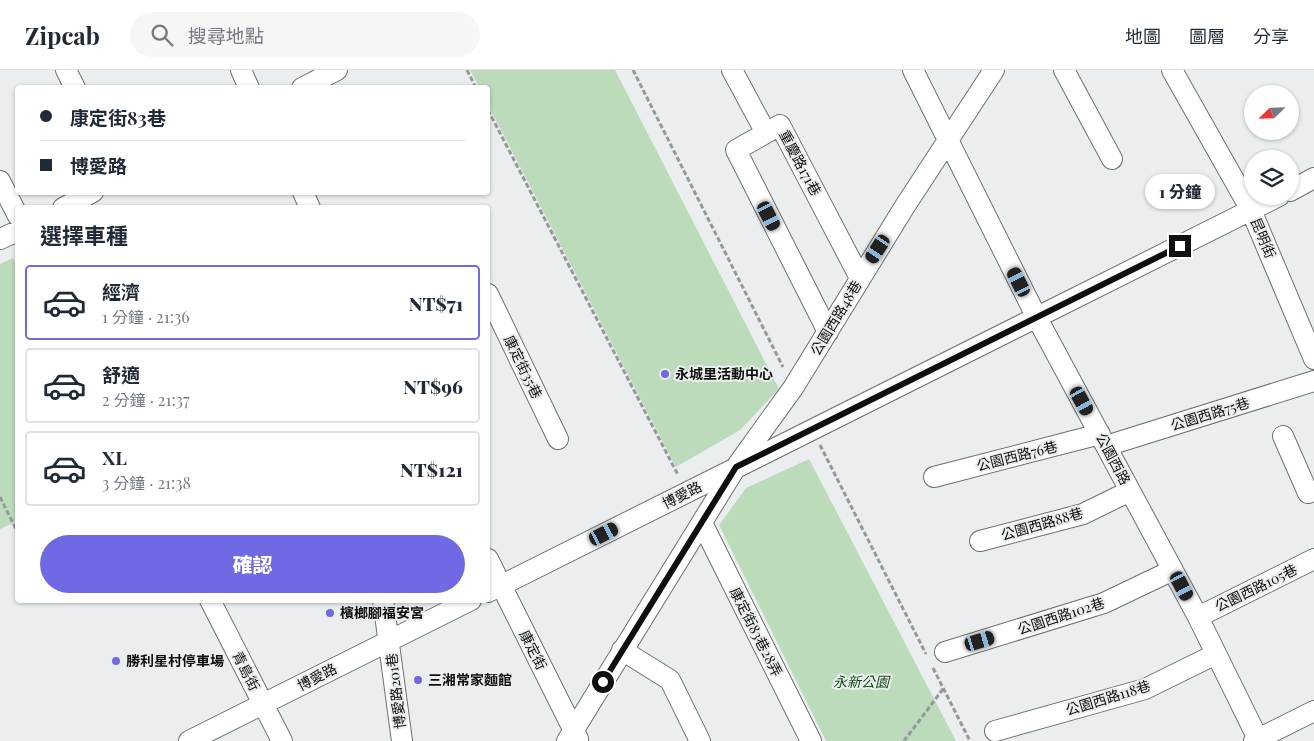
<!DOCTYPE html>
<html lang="zh-TW">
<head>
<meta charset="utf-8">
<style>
	body { margin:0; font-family:"Playfair Display","Noto Sans TC",serif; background:#f6f6f7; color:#1f2937; height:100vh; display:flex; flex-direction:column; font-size:19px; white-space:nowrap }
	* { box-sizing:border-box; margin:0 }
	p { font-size:16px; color:#747a83 }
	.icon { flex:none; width:28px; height:28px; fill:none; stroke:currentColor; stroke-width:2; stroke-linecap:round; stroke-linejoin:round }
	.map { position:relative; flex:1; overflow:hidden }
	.sheet { position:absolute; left:15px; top:135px; width:475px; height:398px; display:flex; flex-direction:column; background:#fff; border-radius:5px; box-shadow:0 1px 4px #0004 }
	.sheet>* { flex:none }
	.top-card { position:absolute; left:15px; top:15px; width:475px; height:110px; border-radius:5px; box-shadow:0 1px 4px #0004; display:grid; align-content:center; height:110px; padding:0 25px; background:#fff }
	.needle { width:32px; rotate:247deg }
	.tools { position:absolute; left:1244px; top:15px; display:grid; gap:10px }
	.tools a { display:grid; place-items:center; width:55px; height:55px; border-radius:50%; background:#fff; box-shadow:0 1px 4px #0004; font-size:25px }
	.end { position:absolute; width:22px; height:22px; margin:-11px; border:6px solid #0e0f0f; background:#fff; box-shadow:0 0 0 2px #fff }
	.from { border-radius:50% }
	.bubble { position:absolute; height:35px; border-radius:18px; background:#fff; box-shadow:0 1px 4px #0004; font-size:16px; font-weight:800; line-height:35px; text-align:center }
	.car { position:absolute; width:15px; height:30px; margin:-15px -8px; border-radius:6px; box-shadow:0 0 4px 1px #0007; background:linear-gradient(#222 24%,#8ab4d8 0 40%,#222 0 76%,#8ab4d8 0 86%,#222 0) }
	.top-card b { display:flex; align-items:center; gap:18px; height:48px; font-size:19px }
	.top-card b+b { border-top:1px solid #e0e1e3 }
	.top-card i { width:12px; height:12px; background:#1f2937 }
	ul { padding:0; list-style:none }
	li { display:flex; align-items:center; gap:15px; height:75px; margin:0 10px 8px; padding:0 15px; border:2px solid #e0e1e3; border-radius:5px }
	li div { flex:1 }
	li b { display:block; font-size:19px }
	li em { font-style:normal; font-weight:800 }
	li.on { border-color:#7069e4 }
	li>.icon { width:45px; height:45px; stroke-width:1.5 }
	h2 { padding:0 25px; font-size:22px; line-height:60px }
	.action { display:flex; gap:10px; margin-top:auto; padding:10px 25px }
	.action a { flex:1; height:58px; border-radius:30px; background:#7069e4; color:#fff; font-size:20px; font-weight:800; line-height:58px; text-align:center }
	header { display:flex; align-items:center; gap:30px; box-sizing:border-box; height:70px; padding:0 25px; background:#fff; border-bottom:1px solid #e0e1e3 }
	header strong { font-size:24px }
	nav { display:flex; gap:28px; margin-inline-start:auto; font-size:18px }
	.search { width:350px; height:45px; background:#f6f6f7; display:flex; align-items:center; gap:12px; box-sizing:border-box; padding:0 18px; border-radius:28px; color:#747a83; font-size:19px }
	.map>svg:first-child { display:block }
</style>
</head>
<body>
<header>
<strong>Zipcab</strong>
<div class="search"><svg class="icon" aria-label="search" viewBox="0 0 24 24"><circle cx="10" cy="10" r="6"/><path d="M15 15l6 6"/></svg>搜尋地點</div>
<nav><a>地圖</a><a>圖層</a><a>分享</a></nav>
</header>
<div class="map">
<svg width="1314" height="671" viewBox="0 0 1314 671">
	<rect width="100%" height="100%" fill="#eaeeee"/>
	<path fill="#bcdbbb" d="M470,0h145l164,319 -39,41 -64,37 -188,-362v-17l-9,-1z
		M13,188l5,9v254l-18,8v-265z
		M809,389l147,282h-130l-107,-216 27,-37z"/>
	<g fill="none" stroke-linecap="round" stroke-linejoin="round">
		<g stroke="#6d7070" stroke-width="22">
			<path id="minor" d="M66,0l9,18
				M241,0l8,18
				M732,0l34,63 14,-8 80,153
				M913,0l124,248 161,299 61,124
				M1064,0l48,89
				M1172,0l79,140 63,149
				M302,18l35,-18
				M766,63l-30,17 92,182
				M0,111l18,35
				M1290,121l24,-13
				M303,122l7,16
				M63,138l30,-16
				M0,169l18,-8
				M488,224l70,145
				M1283,366l25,57 6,-2
				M1106,376l208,-65
				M934,407l166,-43
				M702,453l109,218
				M980,471l103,-27 47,-23
				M488,489l90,180
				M488,522l791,-396
				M210,530l72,141
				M383,530l19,141
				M1198,547l116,-58
				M622,580l48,30 30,61
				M945,582l159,-49 69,-33
				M995,661l150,-42 71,-35
				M189,671l282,-141
				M567,671l169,-274 57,-79 112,-182 89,-136
				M1254,671l60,-30"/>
		</g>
		<path stroke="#969999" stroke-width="3" stroke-dasharray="5 2.5" stroke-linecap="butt" d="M467,0l9,18
			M633,0l150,297
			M488,40l190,365
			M820,375l106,209
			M0,427l17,34
			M933,598l37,73
			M904,671l39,-52"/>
		<use href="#minor" stroke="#fff" stroke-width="20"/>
	</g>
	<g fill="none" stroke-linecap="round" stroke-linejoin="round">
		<path stroke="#0e0f0f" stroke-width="6" d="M603,612l133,-215 444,-221"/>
	</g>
	<g fill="#7069e4" stroke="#eaeeee" stroke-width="2">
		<circle cx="665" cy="304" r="5"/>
		<circle cx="330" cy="543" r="5"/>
		<circle cx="116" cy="591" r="5"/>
		<circle cx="418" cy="610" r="5"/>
	</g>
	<g text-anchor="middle" stroke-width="4" stroke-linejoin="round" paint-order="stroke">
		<g font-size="14" fill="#0e0f0f" stroke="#eaeeee">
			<text transform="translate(800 93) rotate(62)" y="5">重慶路171巷</text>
			<text transform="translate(1263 168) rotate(67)" y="5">昆明街</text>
			<text transform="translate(836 248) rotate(-59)" y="5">公園西路48巷</text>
			<text transform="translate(523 297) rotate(64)" y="5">康定街35巷</text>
			<text transform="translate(1210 344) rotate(-17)" y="5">公園西路75巷</text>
			<text transform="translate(1017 386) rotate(-14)" y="5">公園西路76巷</text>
			<text transform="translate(1113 389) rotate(62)" y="5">公園西路</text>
			<text transform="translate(682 425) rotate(-27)" y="5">博愛路</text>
			<text transform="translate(1042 454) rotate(-16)" y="5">公園西路88巷</text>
			<text transform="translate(1256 518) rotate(-26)" y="5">公園西路105巷</text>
			<text transform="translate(1061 546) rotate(-18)" y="5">公園西路102巷</text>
			<text transform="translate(756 562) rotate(63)" y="5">康定街83巷28弄</text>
			<text transform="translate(533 580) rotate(63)" y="5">康定街</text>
			<text transform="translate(246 601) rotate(63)" y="5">青島街</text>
			<text transform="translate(317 607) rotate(-27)" y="5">博愛路</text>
			<text transform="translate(396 621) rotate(-97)" y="5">博愛路201巷</text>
			<text transform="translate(1108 628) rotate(-17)" y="5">公園西路118巷</text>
		</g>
		<g font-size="14" font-weight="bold" fill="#0e0f0f" stroke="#eaeeee" text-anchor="start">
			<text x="675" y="309">永城里活動中心</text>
			<text x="340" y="548">檳榔腳福安宮</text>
			<text x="126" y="596">勝利星村停車場</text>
			<text x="428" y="615">三湘常家麵館</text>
		</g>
		<g font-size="14" font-style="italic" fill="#114c16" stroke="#eaeeee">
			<text x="861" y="617">永新公園</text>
		</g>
	</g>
</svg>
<div class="tools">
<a><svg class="needle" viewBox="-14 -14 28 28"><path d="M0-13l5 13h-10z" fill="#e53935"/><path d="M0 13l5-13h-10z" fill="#747a83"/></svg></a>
<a><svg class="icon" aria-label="layers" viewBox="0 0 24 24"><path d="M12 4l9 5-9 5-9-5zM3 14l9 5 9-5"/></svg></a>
</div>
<i class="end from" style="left:603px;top:612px"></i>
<i class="end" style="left:1180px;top:176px"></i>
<div class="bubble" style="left:1145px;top:104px;width:70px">1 分鐘</div>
<i class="car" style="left:769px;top:146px;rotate:153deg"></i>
<i class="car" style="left:878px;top:179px;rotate:213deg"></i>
<i class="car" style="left:1019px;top:212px;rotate:333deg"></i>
<i class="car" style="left:1082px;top:331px;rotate:151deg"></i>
<i class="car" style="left:604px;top:464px;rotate:63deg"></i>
<i class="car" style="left:1182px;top:516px;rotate:152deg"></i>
<i class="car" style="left:980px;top:571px;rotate:73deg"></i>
<div class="top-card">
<b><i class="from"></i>康定街83巷</b>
<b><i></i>博愛路</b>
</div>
<section class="sheet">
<h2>選擇車種</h2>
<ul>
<li class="on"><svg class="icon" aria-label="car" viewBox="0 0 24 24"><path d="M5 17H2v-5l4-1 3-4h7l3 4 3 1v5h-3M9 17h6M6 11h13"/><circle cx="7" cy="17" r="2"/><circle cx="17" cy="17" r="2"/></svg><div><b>經濟</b><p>1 分鐘 · 21:36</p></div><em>NT$71</em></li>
<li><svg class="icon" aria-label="car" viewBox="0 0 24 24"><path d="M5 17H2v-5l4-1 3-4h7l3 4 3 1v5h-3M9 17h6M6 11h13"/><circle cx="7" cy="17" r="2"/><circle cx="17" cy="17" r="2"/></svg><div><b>舒適</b><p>2 分鐘 · 21:37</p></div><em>NT$96</em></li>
<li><svg class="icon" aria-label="car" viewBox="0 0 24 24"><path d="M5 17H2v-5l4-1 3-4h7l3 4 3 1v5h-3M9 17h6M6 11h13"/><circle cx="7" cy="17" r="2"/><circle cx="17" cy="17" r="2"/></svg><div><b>XL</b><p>3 分鐘 · 21:38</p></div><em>NT$121</em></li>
</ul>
<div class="action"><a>確認</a></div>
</section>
</div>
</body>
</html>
